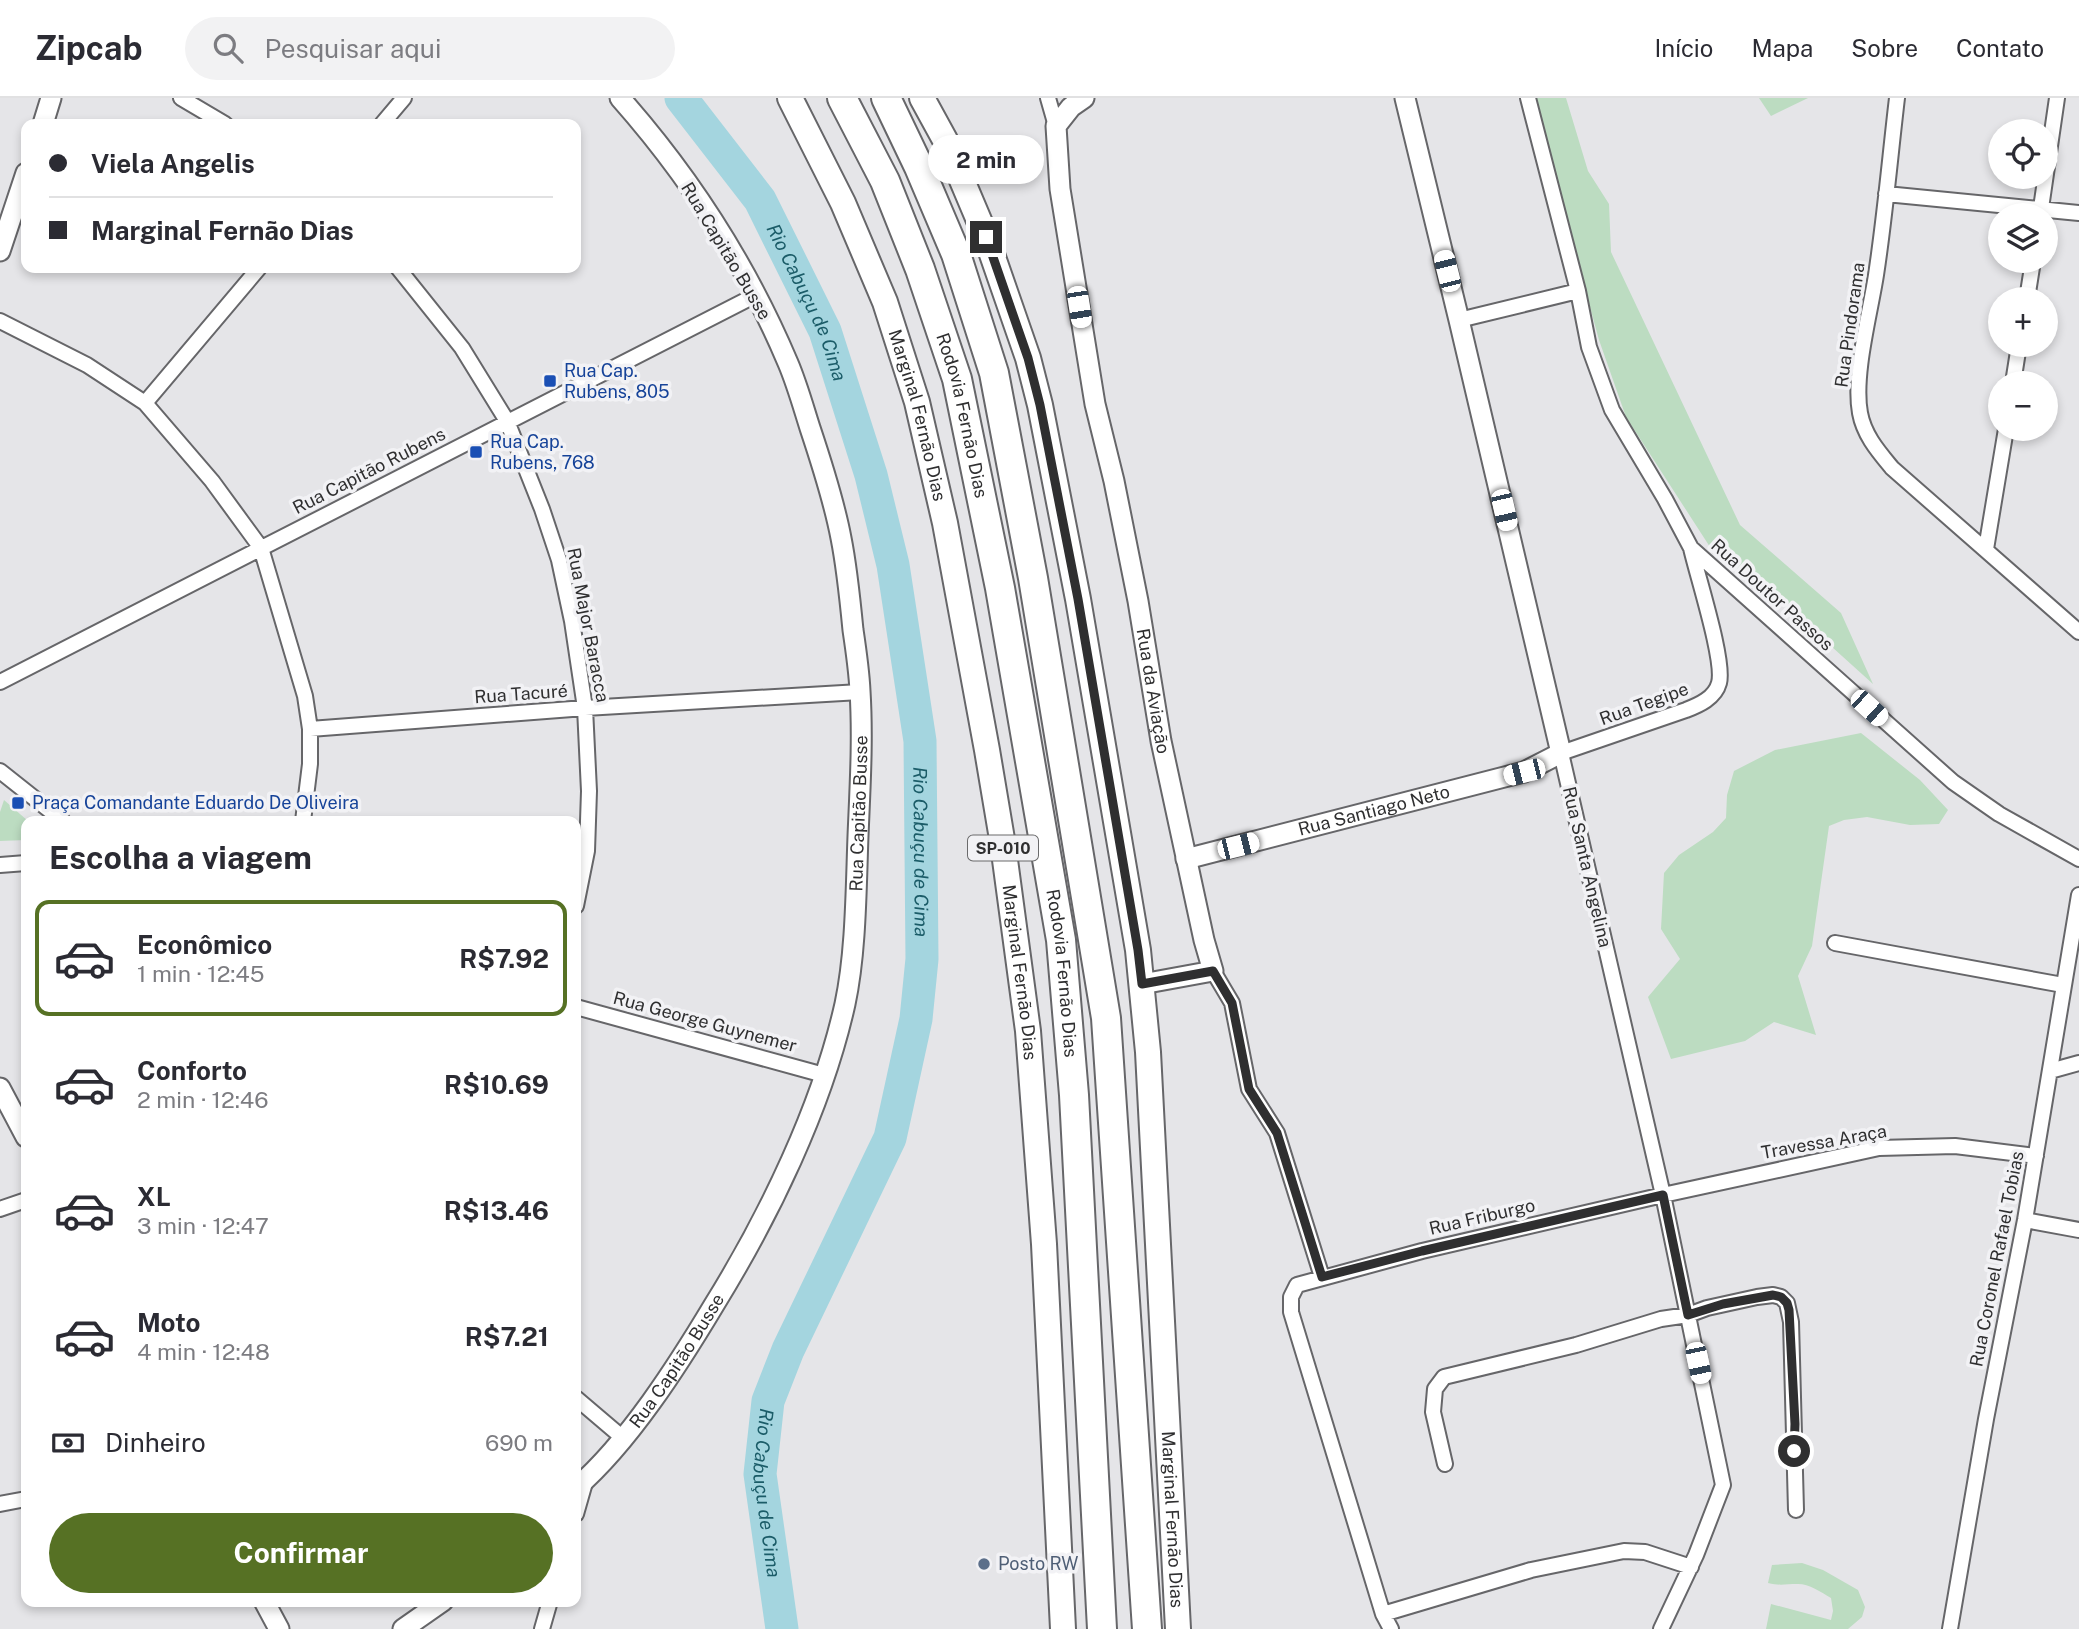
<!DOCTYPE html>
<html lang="pt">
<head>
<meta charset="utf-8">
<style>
	body { margin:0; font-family:"Public Sans",sans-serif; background:#f2f2f3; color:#2b2b33; height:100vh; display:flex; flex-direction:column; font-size:26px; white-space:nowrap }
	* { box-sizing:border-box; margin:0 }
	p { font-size:23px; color:#7c7c81 }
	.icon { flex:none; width:38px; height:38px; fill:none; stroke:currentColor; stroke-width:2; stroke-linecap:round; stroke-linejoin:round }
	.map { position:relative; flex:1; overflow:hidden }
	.details { position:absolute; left:21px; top:718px; width:560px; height:791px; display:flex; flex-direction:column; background:#fff; border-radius:14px; box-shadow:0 4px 10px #0003 }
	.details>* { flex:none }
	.top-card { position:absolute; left:21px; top:21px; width:560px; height:154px; border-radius:14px; box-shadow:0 4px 10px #0003; display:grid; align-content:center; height:154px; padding:0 28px; background:#fff }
	.buttons { position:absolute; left:1988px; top:21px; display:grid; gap:14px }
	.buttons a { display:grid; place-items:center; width:70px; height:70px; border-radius:50%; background:#fff; box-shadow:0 4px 10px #0003; font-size:35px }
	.end { position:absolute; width:32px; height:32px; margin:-16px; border:9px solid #2f2f30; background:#fff; box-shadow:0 0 0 4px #fff }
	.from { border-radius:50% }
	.bubble { position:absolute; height:49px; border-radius:24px; background:#fff; box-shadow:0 4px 10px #0003; font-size:23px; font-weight:700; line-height:49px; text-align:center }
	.car { position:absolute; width:21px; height:42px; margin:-21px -10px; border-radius:9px; box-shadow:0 0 5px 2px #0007; background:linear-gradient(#fff 24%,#345 0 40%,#fff 0 76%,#345 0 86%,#fff 0) }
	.top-card b { display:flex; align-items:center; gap:24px; height:66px; font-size:26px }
	.top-card b+b { border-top:2px solid #e1e1e2 }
	.top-card i { width:18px; height:18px; background:#2b2b33 }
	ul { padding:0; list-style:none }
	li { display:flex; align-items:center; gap:21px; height:116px; margin:0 14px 10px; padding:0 14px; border:4px solid transparent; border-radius:14px }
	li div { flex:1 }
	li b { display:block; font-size:26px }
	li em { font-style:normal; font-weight:700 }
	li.active { border-color:#567124 }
	li>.icon { width:63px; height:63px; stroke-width:1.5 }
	h2 { padding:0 28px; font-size:32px; line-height:84px }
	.pay { display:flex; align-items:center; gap:18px; height:77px; padding:0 28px; font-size:26px }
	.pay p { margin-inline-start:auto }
	.button { display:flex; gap:14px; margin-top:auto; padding:14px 28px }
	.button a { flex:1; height:80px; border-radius:42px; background:#567124; color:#fff; font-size:28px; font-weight:700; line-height:80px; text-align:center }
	header { display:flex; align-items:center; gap:42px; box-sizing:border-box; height:98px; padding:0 35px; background:#fff; border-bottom:2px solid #e1e1e2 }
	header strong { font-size:33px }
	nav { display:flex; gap:38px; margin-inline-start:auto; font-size:24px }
	.search { width:490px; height:63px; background:#f2f2f3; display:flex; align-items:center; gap:18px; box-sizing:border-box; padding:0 24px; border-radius:38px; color:#7c7c81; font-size:26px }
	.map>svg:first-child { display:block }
</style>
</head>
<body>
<header>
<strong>Zipcab</strong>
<div class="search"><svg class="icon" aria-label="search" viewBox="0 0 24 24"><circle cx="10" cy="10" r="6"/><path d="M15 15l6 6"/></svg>Pesquisar aqui</div>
<nav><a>Início</a><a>Mapa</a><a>Sobre</a><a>Contato</a></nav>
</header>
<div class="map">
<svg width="2079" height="1531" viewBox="0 0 2079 1531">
	<rect width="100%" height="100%" fill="#e5e5e8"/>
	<path fill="#bcdcc1" d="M1533,0h33l22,73 21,33 2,48 129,273 101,88 32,71 -62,-56 -101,-81 -84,-130 -27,-77z
		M1759,0h49l-37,18z
		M1861,635l59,47 28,30 -9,14 -29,1 -43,-8 -23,3 -15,6 -17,120 -14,30 18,59 -42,-13 -29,19 -74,18 -23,-62 32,-38 -19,-30 3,-56 15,-18 34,-23 13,-14 1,-23 7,-24 41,-21z
		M4,702l24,21h-2v19l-26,1v-29z
		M1802,1465l21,7 35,20 7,17 -3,10 -14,12h-82l5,-25 60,16 2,-9 -2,-13c-10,-6 -22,-14 -33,-14 -13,0 -18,2 -30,-1l4,-18z"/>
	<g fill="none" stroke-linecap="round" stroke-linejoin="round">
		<path stroke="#a4d5df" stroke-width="33" id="s1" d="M681,0l79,102 65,131 46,144 22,90 27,176 2,218 -6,60 -26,119 -102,212 -20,51 -8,73 22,155"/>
		<g stroke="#666669" stroke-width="18">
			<path id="minor" d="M181,0l44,26
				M1048,0l8,28
				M1528,0l50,193 11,56 23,63 53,89 26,49 262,234 46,32 80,45
				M1897,0c-7,59 -12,118 -21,177 -6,39 -23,100 -16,138 4,22 18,38 32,55l187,164
				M382,26l22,-26
				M1886,96l193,19
				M2040,117l17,-117
				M398,170l64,80 45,73 35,88 17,51 13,61 13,87 4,83 -2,60 -11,55
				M2027,201l6,-38
				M1459,222l119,-29
				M0,223l87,44 58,38 67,78 49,67 44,148 5,33v35l-7,57
				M2013,285l6,-38
				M145,305l114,-135
				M1986,451l20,-120
				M0,584l756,-387
				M310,631l275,-21 275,-16
				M0,673l63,50
				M0,767l26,-2
				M1835,845l228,42
				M1213,873l19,32 17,86 28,44 45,144
				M576,909l248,68
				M2050,973l29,-8
				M0,1111l26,-9
				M2025,1122l54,10
				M576,1300l47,40
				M1445,1366l-12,-52 2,-23 9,-12 132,-32 85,-26 27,-4 19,-7 50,-11 16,-2 8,2 6,6 4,19 5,188
				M0,1406l26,-5
				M576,1416l10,-35
				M1383,1516l148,-44 93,-19 21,1 46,15
				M542,1531l8,-28
				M1391,1531l-8,-15 -92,-302v-15l6,-12 125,-34 241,-56 216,-47 76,-2 81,10
				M1661,1531l35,-74 27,-70 -60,-290 -102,-442 125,-43c13,-5 29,-12 33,-27 6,-22 -22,-108 -28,-135
				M1950,1531l36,-210 39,-199 54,-325"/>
		</g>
		<g stroke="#666669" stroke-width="23">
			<g id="tertiary">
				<path id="s2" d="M1084,0l-13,9 -15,19 4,63 35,215 19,77 24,120 23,140 43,199 9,31 -71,13"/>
				<path d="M43,26l8,-26"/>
				<path d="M0,153l26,-78"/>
				<path id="s3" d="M1186,761l338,-87 37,-19 -102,-433 -54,-222"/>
				<path d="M0,990l26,49"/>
				<path id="s4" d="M576,1390c53,-46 102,-123 138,-183 55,-89 108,-198 131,-301 11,-51 11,-115 13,-168 2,-48 5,-97 2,-145 -1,-21 -4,-41 -7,-61 -3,-31 -6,-62 -12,-92 -7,-37 -19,-74 -31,-110 -7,-22 -13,-44 -22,-65 -41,-97 -99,-187 -168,-265"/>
				<path d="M264,1503l15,28"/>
				<path d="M403,1531l40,-28"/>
			</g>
		</g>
		<g stroke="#666669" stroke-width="28">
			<g id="trunk">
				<path id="s5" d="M790,0l53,105 42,99 32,100 28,121 42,227 16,95 25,186 16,213 19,385"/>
				<path id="s6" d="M922,0l23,42 41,97 42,121 12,47 38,194 60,351 10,102 30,577"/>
			</g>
		</g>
		<g stroke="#666669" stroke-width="32">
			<g id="motorway">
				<path id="s7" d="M842,0l43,83 35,88 37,110 43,209 61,352 13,155 28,534"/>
				<path d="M886,0l33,69 37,87 38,119 39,205 73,440 41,611"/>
			</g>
		</g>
		<use href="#minor" stroke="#fff" stroke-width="14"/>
		<use href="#tertiary" stroke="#fff" stroke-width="19"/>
		<use href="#trunk" stroke="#fff" stroke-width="24"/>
		<use href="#motorway" stroke="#fff" stroke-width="28"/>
	</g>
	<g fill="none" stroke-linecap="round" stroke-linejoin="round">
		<path stroke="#2f2f30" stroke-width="9" d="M986,139l42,121 12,47 38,194 60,351 4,34 71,-13 19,32 17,86 28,44 45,144 100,-26 241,-56 25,120 35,-11 50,-9 8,2 6,6 2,7 6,114 -1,27"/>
	</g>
	<g fill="#1a4fb4" stroke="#f2f2f5" stroke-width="2.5">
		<rect x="543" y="276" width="14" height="14" rx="3.5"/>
		<rect x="469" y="347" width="14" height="14" rx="3.5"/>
		<rect x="11" y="698" width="14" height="14" rx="3.5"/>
	</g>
	<circle fill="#5c6f8a" stroke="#f2f2f5" stroke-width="2.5" cx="984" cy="1466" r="7"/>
	<g text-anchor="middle" stroke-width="7" stroke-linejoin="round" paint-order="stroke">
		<rect fill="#f2f2f5" stroke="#6a6a6b" stroke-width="2" x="968" y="737.5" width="70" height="25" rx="5"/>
		<g font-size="16" font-weight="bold" fill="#2f2f30">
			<text x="1003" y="756">SP-010</text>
		</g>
		<g font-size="18" fill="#2f2f30" stroke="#f2f2f5">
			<text transform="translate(726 153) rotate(59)" y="6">Rua Capitão Busse</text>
			<text transform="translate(1850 227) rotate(-82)" y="6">Rua Pindorama</text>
			<text dy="6" stroke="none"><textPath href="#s5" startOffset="343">Marginal Fernão Dias</textPath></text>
			<text dy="6" stroke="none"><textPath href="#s7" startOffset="341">Rodovia Fernão Dias</textPath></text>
			<text transform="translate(369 373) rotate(-27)" y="6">Rua Capitão Rubens</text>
			<text transform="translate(1772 497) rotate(42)" y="6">Rua Doutor Passos</text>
			<text transform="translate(588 527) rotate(79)" y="6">Rua Major Baracca</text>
			<text dy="6" stroke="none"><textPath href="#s2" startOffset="614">Rua da Aviação</textPath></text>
			<text transform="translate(521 596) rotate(-4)" y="6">Rua Tacuré</text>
			<text transform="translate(1644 606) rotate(-20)" y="6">Rua Tegipe</text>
			<text dy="6" stroke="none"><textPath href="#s3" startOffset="194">Rua Santiago Neto</textPath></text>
			<text dy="6" stroke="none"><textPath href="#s4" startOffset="751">Rua Capitão Busse</textPath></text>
			<text transform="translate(1587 769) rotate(77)" y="6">Rua Santa Angelina</text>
			<text dy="6" stroke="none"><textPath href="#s5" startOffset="910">Marginal Fernão Dias</textPath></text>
			<text dy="6" stroke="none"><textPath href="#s7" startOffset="908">Rodovia Fernão Dias</textPath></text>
			<text transform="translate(705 924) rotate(15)" y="6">Rua George Guynemer</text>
			<text transform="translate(1824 1044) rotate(-10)" y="6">Travessa Araça</text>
			<text transform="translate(1482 1119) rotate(-13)" y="6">Rua Friburgo</text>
			<text transform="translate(1997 1161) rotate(-79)" y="6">Rua Coronel Rafael Tobias</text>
			<text dy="6" stroke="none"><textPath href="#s4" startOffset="163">Rua Capitão Busse</textPath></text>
			<text dy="6" stroke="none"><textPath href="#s6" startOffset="1454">Marginal Fernão Dias</textPath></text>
		</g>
		<g font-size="18" fill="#164399" stroke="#f2f2f5" text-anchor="start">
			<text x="564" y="279">Rua Cap.<tspan x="564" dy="21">Rubens, 805</tspan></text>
			<text x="490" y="350">Rua Cap.<tspan x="490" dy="21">Rubens, 768</tspan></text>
			<text x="32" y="711">Praça Comandante Eduardo De Oliveira</text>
		</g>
		<g font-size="18" fill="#4e5e75" stroke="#f2f2f5" text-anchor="start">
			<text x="998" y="1472">Posto RW</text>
		</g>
		<g font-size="19" font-style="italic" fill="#1b5c68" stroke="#f2f2f5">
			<text dy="7" stroke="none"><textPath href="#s1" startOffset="242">Rio Cabuçu de Cima</textPath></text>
			<text dy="7" stroke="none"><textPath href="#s1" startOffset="808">Rio Cabuçu de Cima</textPath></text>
			<text dy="7" stroke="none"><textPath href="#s1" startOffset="1480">Rio Cabuçu de Cima</textPath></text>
		</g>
	</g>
</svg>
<div class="buttons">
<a><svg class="icon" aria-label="locate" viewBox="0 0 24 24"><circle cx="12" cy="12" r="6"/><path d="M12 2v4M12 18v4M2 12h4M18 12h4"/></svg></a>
<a><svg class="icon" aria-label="layers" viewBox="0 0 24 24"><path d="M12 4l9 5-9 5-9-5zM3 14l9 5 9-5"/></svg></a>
<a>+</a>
<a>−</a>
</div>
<i class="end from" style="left:1794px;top:1353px"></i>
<i class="end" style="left:986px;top:139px"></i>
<div class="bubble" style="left:928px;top:37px;width:116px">2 min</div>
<i class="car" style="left:1447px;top:173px;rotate:346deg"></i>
<i class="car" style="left:1079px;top:209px;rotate:171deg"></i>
<i class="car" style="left:1504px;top:412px;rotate:167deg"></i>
<i class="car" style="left:1869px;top:610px;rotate:132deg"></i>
<i class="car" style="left:1524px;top:674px;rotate:256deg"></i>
<i class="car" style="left:1238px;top:748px;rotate:76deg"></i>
<i class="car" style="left:1698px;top:1265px;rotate:168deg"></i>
<div class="top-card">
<b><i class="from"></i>Viela Angelis</b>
<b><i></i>Marginal Fernão Dias</b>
</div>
<section class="details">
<h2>Escolha a viagem</h2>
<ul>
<li class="active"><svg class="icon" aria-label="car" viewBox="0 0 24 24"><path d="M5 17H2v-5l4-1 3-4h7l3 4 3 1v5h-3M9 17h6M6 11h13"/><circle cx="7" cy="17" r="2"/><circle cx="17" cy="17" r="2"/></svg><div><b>Econômico</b><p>1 min · 12:45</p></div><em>R$7.92</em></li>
<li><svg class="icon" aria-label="car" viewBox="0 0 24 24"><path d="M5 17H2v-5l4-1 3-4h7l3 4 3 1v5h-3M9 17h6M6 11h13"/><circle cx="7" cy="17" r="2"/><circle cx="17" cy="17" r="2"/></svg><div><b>Conforto</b><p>2 min · 12:46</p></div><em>R$10.69</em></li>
<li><svg class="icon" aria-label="car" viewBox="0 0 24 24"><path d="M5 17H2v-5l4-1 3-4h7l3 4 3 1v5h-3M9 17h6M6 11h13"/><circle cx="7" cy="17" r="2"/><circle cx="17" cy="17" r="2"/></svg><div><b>XL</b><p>3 min · 12:47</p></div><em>R$13.46</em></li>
<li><svg class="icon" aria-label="car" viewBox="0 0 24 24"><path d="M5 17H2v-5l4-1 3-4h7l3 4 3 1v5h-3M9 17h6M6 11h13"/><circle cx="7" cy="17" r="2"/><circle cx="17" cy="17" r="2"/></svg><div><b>Moto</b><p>4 min · 12:48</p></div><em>R$7.21</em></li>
</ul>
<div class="pay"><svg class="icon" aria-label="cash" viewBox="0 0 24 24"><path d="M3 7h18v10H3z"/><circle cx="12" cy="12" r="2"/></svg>Dinheiro<p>690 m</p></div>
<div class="button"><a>Confirmar</a></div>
</section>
</div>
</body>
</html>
